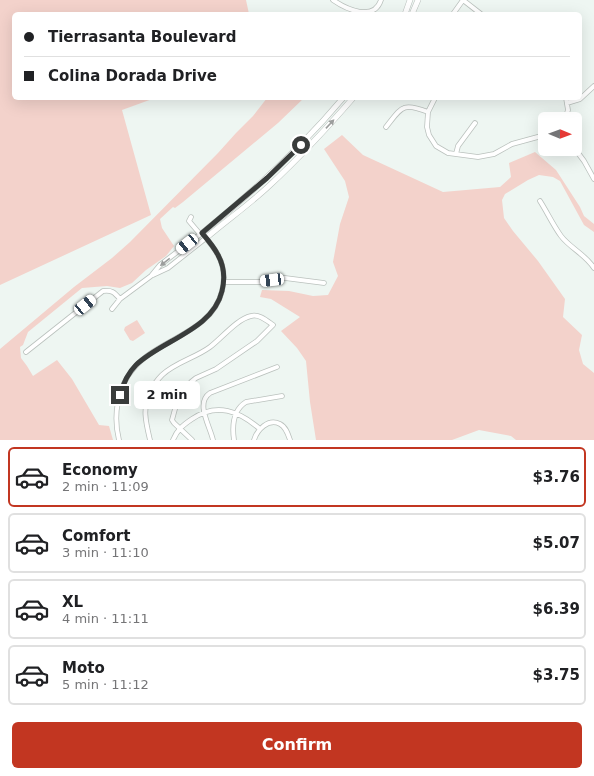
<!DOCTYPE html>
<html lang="en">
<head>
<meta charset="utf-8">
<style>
	body { margin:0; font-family:"DejaVu Sans",sans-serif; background:#f6f6f6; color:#202124; height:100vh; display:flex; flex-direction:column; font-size:15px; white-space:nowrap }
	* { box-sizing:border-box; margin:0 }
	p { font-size:13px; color:#757577 }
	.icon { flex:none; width:22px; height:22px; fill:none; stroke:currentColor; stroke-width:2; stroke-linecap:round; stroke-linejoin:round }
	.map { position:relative; height:440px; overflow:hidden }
	.drawer { display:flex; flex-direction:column; background:#fff; flex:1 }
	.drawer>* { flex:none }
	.banner { position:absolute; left:12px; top:12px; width:570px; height:88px; border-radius:6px; box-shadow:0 4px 16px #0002; display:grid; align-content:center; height:88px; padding:0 12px; background:#fff }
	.needle { width:26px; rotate:91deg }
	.buttons { position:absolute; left:538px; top:112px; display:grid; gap:8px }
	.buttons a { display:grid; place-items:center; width:44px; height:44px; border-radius:6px; background:#fff; box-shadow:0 4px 16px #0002; font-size:20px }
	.end { position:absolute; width:18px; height:18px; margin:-9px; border:5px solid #393c3b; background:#fff; box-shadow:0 0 0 2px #fff }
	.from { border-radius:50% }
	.bubble { position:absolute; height:28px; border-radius:6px; background:#fff; box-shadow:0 4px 16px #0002; font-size:13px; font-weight:700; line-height:28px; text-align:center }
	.car { position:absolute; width:12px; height:24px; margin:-12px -6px; border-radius:5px; box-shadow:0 0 3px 1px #0007; background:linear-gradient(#fff 24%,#345 0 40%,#fff 0 76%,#345 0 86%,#fff 0) }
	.banner b { display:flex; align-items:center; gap:14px; height:38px; font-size:15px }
	.banner b+b { border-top:1px solid #e0e0e0 }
	.banner i { width:10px; height:10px; background:#202124 }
	ul { padding:7px 0 0; list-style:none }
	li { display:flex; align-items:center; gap:12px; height:60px; margin:0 8px 6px; padding:0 4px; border:2px solid #e0e0e0; border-radius:6px }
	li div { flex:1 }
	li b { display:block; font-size:15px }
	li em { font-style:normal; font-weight:700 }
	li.on { border-color:#c23621 }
	li>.icon { width:36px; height:36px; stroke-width:1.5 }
	.button { display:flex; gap:8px; margin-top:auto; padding:8px 12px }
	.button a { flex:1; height:46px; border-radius:6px; background:#c23621; color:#fff; font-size:16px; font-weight:700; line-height:46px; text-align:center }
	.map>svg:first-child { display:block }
</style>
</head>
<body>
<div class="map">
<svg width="594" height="440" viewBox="0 0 594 440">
	<rect width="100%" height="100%" fill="#eef6f2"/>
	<path fill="#f3d2cb" d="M0,0h246l3,14h-235v84h141l-33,12 29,105 -151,70z
		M267,98h37l-26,25 -95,79 -8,6 -2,-1 -13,12 2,9 12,18 -8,10 -20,14 -14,13 -12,5 -13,-2 -25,2 -54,44 -5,13 -3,2 1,11 6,8 6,10 24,-16 15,19 27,46 10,1 4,14h-113v-91l74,-62 38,-29 18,-16 88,-89 18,-20 17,-17z
		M342,135l21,20 80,37 57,-5 11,-10 -2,-14 26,-11 21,18 24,37 4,9 10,8v8l-10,-7 -24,-44 -7,-4 -14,-2 -11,5 -23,14 -3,6 2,18 9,13 25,30 27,38 -2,18 19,18 -3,15 4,14 11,9v67h-78l-5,-4 -32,-6 -27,10h-136l-6,-38 -4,-41 -9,-13 -16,-17 19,-14 -29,-18 -11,-2 2,-7 27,1 24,5 15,-1 10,-19 -5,-14 7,-38 9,-27 -4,-16 -21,-32z
		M137,320l8,13 -12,8 -3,-1 -6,-10 1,-3z"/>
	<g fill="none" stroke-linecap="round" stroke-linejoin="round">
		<g stroke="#bac1bd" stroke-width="5.5">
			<path id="minor" d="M333,0c13,9 41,22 48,0
				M463,0l18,14
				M453,14l10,-14
				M435,98l-7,14 -1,15 2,8 7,11 12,7 30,4 16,-3 18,-10 33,-9
				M567,103l13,-4 14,-13
				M565,119l3,-9 -2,-12
				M386,127c16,-20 16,-25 42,-15
				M575,149l9,12 10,18
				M456,154l2,-8 17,-23
				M540,201c7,11 13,24 21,35 9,12 24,18 33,32
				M191,217l-2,4 11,13
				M153,275l15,-7 38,-30
				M224,282h36l25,-4 39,5
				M112,309l8,-10 31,-23 9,-11 42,-32c5,7 12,14 16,22 6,11 7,24 4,36 -10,42 -63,47 -88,77 -17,19 -21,48 -15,72
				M26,352l77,-61c9,-1 11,1 17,8
				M150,440c-4,-17 -8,-32 0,-48 3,-6 7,-12 12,-17 14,-13 33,-17 48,-28 12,-9 27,-28 41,-31 8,-2 15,4 22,9l-16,16 -41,28 -20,9 -5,4 -13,16 -6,22 2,3 18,17
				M173,440c4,-10 10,-15 19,-21 25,-17 47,-8 68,10
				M213,440c-3,-14 -18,-37 -3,-47l67,-26
				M234,440c-2,-14 -1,-30 12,-38l36,-6
				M254,440c3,-10 14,-22 26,-16 6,3 8,10 10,16"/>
		</g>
		<g stroke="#bac1bd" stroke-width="6">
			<path id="major" d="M405,14l5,-14
				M412,14l6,-14
				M202,233c51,-41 99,-85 141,-135
				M206,238c21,-18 44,-34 64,-53 29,-27 57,-57 83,-87"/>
		</g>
		<use href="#minor" stroke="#fff" stroke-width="4"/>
		<use href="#major" stroke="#fff" stroke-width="5"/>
	</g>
	<defs><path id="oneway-solid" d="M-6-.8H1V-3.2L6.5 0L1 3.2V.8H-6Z"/></defs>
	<g fill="#9c9e9d">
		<use href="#oneway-solid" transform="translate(330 124) rotate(-47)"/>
		<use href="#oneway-solid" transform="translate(165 262) rotate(142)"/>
	</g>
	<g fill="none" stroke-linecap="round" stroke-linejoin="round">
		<path stroke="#393c3b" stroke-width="5" d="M120,395c3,-11 8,-22 16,-30 26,-25 77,-35 86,-74 3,-12 2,-25 -4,-36 -4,-8 -10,-15 -16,-22l65,-55 34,-33"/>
	</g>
</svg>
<div class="buttons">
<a><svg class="needle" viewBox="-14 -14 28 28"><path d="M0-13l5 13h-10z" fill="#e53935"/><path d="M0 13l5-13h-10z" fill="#757577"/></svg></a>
</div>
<i class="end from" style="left:301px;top:145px"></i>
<i class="end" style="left:120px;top:395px"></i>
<div class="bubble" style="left:134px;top:381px;width:66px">2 min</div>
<i class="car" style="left:187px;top:244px;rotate:231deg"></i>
<i class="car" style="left:272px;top:280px;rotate:263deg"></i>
<i class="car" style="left:85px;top:305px;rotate:51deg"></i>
<div class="banner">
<b><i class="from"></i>Tierrasanta Boulevard</b>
<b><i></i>Colina Dorada Drive</b>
</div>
</div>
<section class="drawer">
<ul>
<li class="on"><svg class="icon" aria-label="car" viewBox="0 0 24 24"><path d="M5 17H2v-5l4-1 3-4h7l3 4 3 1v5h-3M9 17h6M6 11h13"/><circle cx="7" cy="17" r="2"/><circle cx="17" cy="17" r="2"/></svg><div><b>Economy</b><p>2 min · 11:09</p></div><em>$3.76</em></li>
<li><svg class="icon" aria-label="car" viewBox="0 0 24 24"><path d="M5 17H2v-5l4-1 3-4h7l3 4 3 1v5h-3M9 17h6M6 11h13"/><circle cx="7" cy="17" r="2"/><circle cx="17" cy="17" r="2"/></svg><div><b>Comfort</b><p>3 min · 11:10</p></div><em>$5.07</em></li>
<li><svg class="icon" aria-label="car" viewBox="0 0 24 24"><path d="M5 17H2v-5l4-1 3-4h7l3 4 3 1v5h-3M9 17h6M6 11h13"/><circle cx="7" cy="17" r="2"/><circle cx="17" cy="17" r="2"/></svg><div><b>XL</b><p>4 min · 11:11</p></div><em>$6.39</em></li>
<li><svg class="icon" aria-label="car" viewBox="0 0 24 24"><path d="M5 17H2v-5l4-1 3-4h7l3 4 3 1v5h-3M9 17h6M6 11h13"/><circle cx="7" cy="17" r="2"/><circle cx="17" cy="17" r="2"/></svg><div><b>Moto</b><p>5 min · 11:12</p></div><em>$3.75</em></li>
</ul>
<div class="button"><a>Confirm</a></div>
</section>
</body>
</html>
